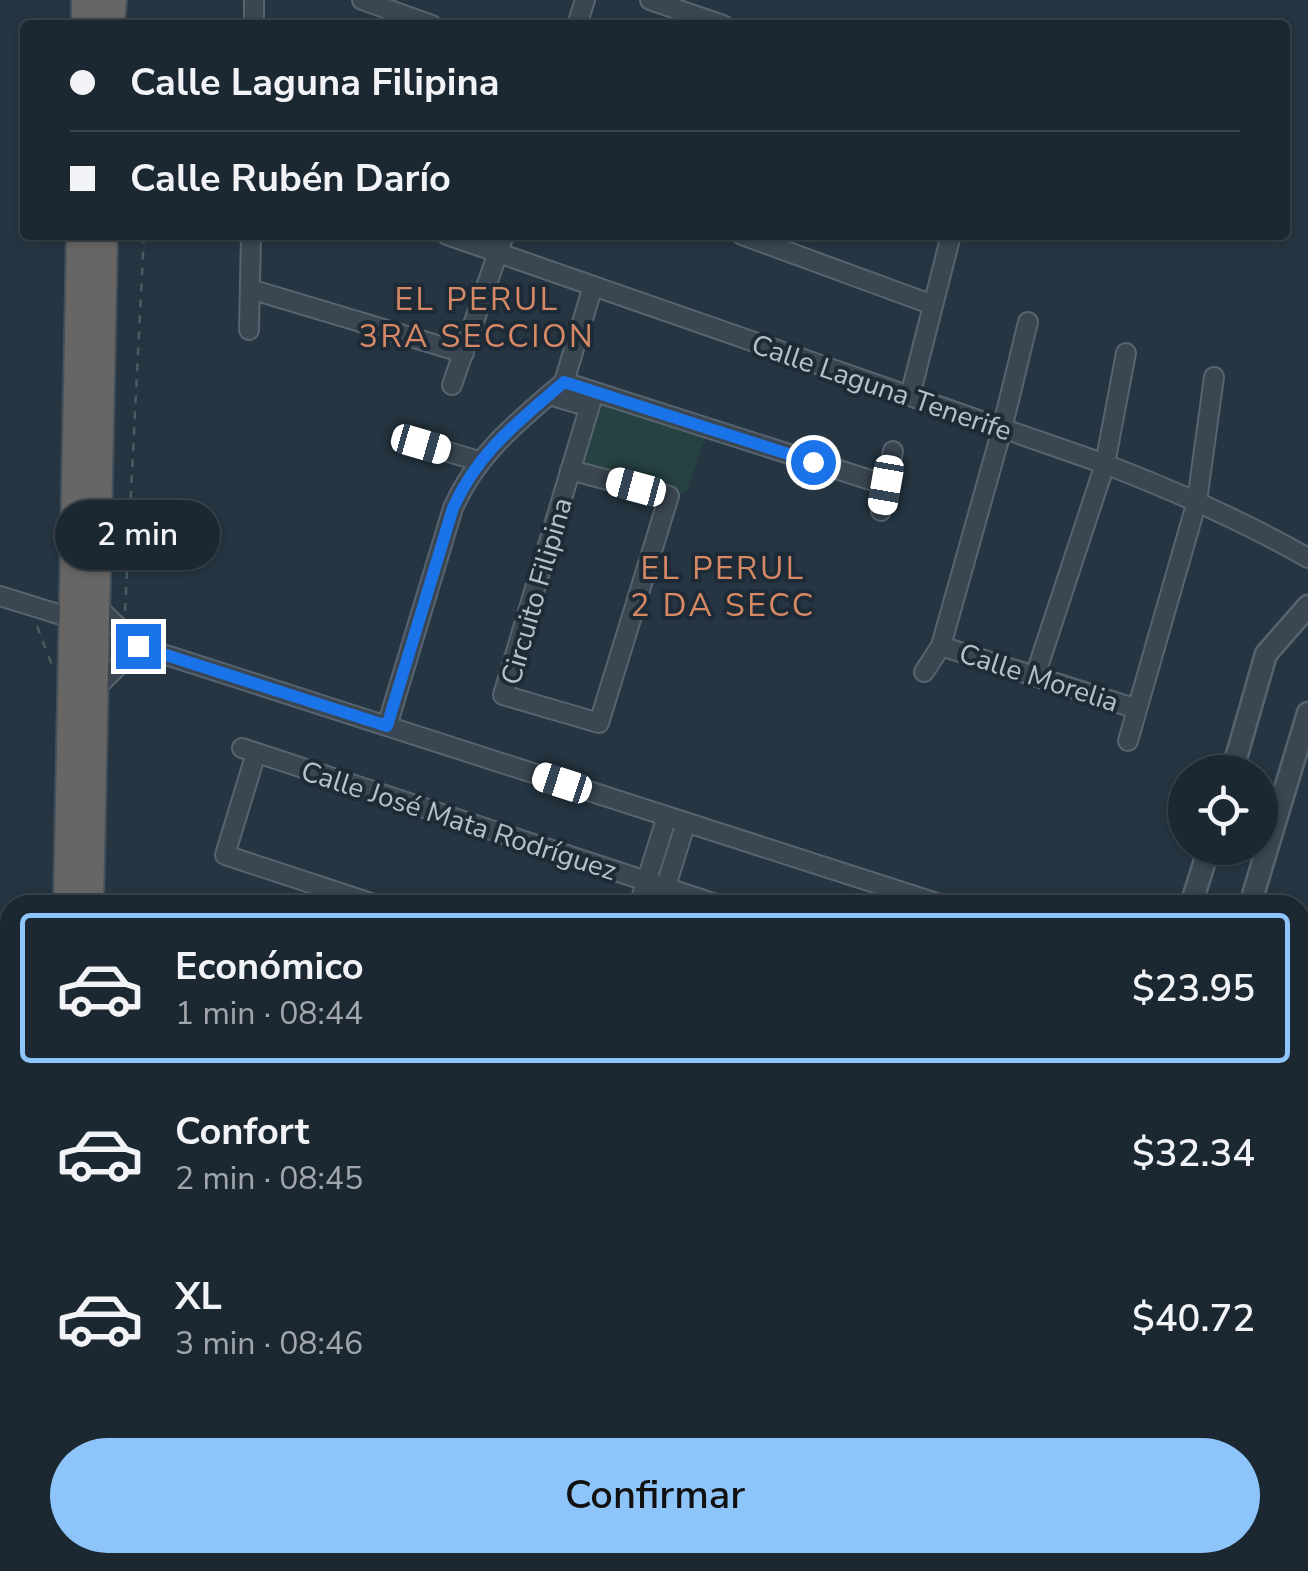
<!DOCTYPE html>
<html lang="es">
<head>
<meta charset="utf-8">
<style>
	body { margin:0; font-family:"Nunito Sans",sans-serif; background:#253039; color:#f1f3f6; height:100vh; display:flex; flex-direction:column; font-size:38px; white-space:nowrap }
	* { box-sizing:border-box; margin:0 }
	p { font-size:32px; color:#a0a6ab }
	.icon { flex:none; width:55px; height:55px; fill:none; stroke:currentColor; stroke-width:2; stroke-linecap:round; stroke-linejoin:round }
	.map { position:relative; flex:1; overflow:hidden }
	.details { position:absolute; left:0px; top:895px; width:1310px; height:678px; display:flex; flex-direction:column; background:#1c2831; border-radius:30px 30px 0 0; box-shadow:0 2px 8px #0004,0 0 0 2px #3a444d }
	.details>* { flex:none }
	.banner { position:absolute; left:20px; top:20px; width:1270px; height:220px; border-radius:10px; box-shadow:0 2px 8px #0004,0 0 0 2px #3a444d; display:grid; align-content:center; height:220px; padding:0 50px; background:#1c2831 }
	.controls { position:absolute; left:1168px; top:755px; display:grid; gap:20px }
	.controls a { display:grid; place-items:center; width:110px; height:110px; border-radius:50%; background:#1c2831; box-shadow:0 2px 8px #0004,0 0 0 2px #3a444d; font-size:50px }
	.end { position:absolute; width:45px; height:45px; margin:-22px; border:12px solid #1a73e8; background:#fff; box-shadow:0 0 0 5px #fff }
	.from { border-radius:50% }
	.bubble { position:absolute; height:70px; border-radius:35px; background:#1c2831; box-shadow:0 2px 8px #0004,0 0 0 2px #3a444d; font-size:32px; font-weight:600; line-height:70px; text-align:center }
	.car { position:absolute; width:30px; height:60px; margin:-30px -15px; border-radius:12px; box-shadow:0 0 8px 2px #0007; background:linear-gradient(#fff 24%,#345 0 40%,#fff 0 76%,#345 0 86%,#fff 0) }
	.banner b { display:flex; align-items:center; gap:35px; height:95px; font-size:38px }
	.banner b+b { border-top:2px solid #3a444d }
	.banner i { width:25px; height:25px; background:#f1f3f6 }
	ul { padding:18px 0 0; list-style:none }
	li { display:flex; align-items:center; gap:30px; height:150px; margin:0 20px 15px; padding:0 30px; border:5px solid transparent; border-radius:10px }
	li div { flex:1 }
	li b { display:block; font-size:38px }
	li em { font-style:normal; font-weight:600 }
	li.current { border-color:#8dc4f9 }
	li>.icon { width:90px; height:90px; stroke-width:1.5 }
	.cta { display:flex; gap:20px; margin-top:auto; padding:20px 50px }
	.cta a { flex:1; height:115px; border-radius:60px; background:#8dc4f9; color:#111; font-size:40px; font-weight:600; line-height:115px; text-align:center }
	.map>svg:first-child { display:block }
</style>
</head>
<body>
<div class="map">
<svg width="1308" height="1571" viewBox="0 0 1308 1571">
	<rect width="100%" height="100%" fill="#253541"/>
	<path fill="#274242" d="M597,397l110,35 -19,57 -10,6 -99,-27z"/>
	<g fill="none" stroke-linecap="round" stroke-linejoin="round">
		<g stroke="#57646e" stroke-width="14">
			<path id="service" d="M81,1570h101l1,-8"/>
		</g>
		<g stroke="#57646e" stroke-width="22">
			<path id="minor" d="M362,0l70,25
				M650,0l73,25
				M254,25v-25
				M577,25l8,-25
				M447,235l658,229c70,27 138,57 203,94
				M742,235l191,70
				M250,289l214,64
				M249,330l2,-95
				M564,382l322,103
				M564,382l29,-96
				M452,385l52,-150
				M549,395l40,12
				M910,396l41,-161
				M421,444l58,17
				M570,470l99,26 -70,227 -96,-28 91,-303
				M881,511l12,-60
				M0,596l74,23
				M95,605l43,41 805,259
				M941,646l196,63
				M924,672l17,-26 61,-217 26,-107
				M1035,676l70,-212 21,-111
				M93,691l45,-45
				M387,726l66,-218c24,-55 66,-87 111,-126
				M1128,741l69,-240 17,-124
				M242,748l477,157
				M256,753l-31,102 152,50
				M639,905l28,-89
				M660,905l26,-83
				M1300,1019l8,3
				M648,1562l26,9
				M304,1565l20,6
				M425,1571l3,-9
				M446,1571l2,-9
				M723,1571l3,-9"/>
		</g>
		<g stroke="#57646e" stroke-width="25">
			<path id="tertiary" d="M1232,772l34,-118 42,-48
				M1191,905l18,-57
				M1250,905l58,-192
				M996,1571l2,-9
				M1056,1571l2,-9"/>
		</g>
		<g stroke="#44515b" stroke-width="32">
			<path id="trunk" d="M86,25v-25
				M110,25l2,-25
				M68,905l13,-670
				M89,905l14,-670
				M55,1571v-9
				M79,1571v-9"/>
		</g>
		<path stroke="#465e5e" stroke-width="2.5" stroke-dasharray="8 8" stroke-linecap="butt" d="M125,611l19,-376
			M37,626l15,39"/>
		<use href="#service" stroke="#3a4651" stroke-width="9"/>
		<use href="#minor" stroke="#3a4651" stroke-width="18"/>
		<use href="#tertiary" stroke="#3a4651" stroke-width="20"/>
		<use href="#trunk" stroke="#686664" stroke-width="28"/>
	</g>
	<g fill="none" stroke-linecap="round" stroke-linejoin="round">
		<path stroke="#1a73e8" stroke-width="12" d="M138,646l249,80 66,-218c25,-56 65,-86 111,-126l249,80"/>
	</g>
	<g text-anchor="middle" stroke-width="8" stroke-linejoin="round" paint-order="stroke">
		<g font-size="28" fill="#b6c1cb" stroke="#1e2b36">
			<text transform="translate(882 387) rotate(19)" y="10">Calle Laguna Tenerife</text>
			<text transform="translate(536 591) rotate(-74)" y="10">Circuito Filipina</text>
			<text transform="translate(1039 677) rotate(18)" y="10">Calle Morelia</text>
			<text transform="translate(459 820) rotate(18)" y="10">Calle José Mata Rodríguez</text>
		</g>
		<g font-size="32" letter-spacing="2.5" fill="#d78966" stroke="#1e2b36">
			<text x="477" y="310">EL PERUL<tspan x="477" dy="37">3RA SECCION</tspan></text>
			<text x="723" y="579">EL PERUL<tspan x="723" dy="37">2 DA SECC</tspan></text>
		</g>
	</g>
</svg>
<div class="controls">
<a><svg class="icon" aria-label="locate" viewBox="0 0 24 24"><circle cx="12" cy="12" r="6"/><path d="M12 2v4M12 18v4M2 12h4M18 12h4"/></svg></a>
</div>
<i class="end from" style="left:813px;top:462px"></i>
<i class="end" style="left:138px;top:646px"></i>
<div class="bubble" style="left:55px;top:500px;width:165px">2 min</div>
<i class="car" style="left:421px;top:444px;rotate:106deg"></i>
<i class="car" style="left:886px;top:485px;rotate:190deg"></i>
<i class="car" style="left:636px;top:487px;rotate:285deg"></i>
<i class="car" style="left:562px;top:783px;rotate:288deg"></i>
<div class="banner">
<b><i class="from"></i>Calle Laguna Filipina</b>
<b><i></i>Calle Rubén Darío</b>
</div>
<section class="details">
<ul>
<li class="current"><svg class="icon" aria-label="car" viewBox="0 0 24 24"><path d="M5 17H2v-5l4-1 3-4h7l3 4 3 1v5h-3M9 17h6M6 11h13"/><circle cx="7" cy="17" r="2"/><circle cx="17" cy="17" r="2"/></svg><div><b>Económico</b><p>1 min · 08:44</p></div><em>$23.95</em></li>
<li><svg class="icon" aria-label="car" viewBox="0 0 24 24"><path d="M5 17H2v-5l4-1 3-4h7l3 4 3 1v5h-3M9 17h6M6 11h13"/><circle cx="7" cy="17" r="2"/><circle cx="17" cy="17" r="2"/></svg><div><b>Confort</b><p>2 min · 08:45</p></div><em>$32.34</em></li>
<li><svg class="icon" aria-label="car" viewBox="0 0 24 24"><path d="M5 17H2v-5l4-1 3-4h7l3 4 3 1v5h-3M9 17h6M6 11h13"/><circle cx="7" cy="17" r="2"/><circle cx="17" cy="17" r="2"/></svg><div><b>XL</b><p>3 min · 08:46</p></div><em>$40.72</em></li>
</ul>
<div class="cta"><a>Confirmar</a></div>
</section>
</div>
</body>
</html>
